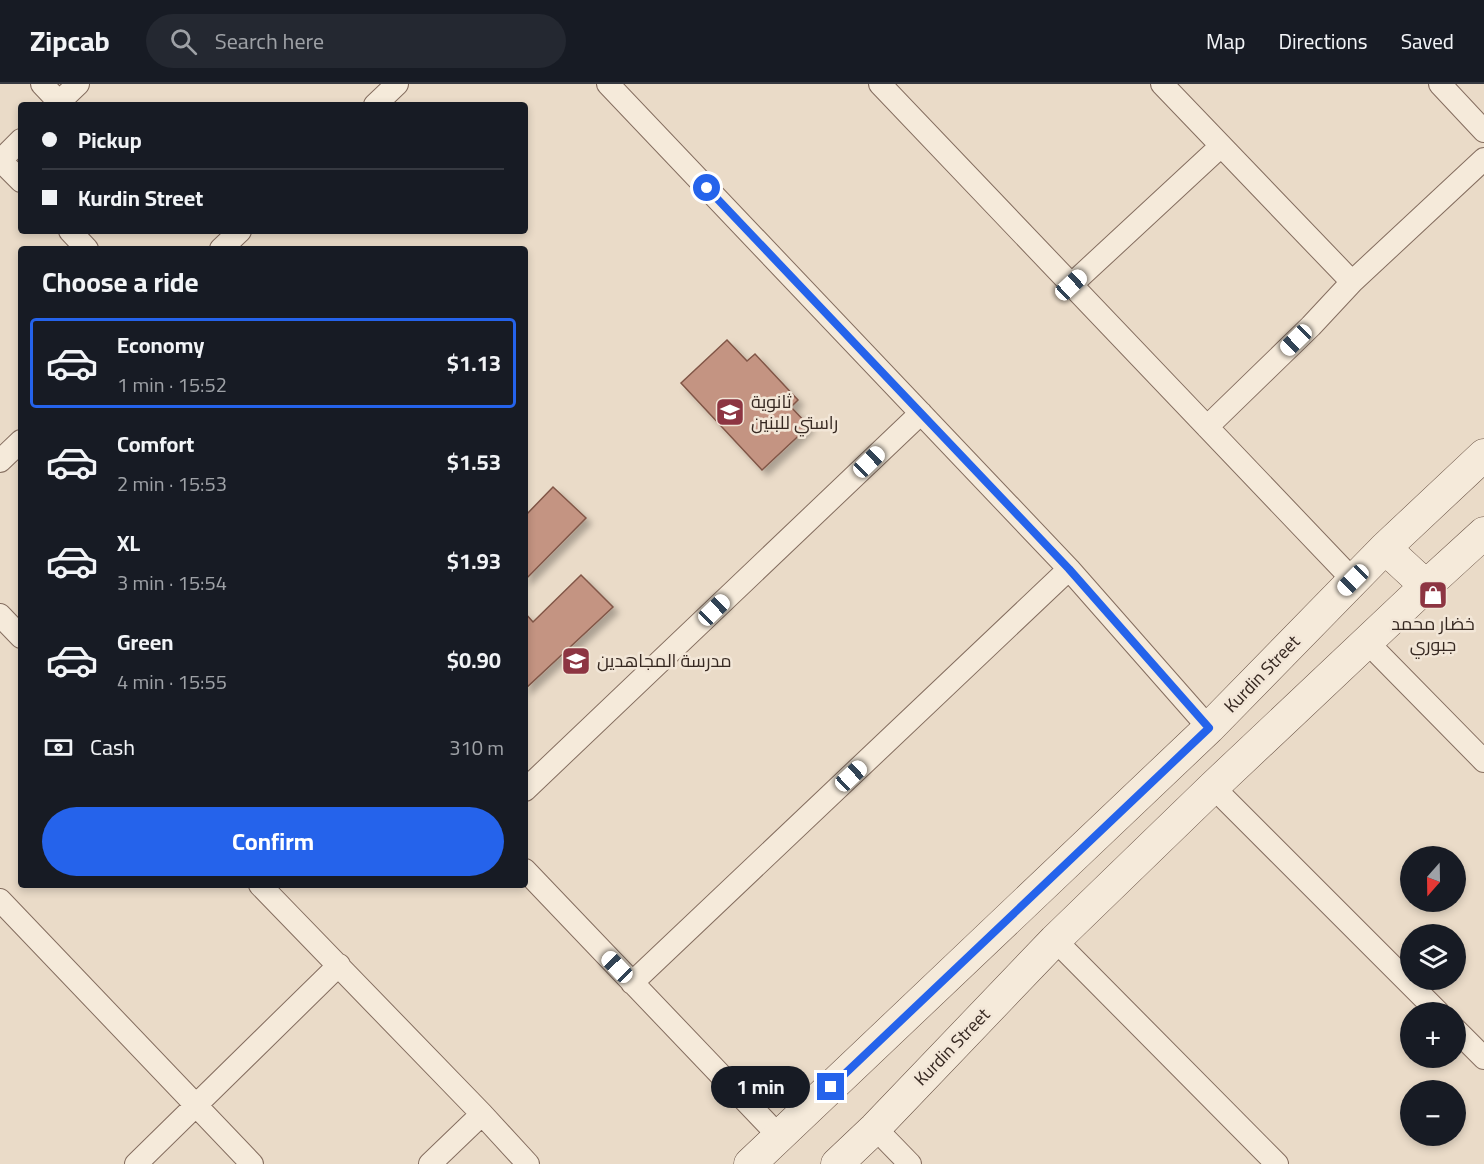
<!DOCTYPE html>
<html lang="en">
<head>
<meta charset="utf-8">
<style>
	body { margin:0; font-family:Georgia,Cairo,serif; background:#242831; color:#f1f3f6; height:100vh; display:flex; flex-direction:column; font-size:22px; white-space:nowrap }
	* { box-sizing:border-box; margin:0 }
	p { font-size:20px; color:#9ea1a6 }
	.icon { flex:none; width:33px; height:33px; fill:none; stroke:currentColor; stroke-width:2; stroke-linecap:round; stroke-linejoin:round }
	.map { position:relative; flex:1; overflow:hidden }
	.details { position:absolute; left:18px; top:162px; width:510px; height:642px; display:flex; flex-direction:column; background:#171b24; border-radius:6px; box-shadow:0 3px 9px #0003 }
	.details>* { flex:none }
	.banner { position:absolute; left:18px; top:18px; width:510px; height:132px; border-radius:6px; box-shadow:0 3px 9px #0003; display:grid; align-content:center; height:132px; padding:0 24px; background:#171b24 }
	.needle { width:39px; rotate:200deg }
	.buttons { position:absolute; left:1400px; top:762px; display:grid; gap:12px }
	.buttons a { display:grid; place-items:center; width:66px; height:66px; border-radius:50%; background:#171b24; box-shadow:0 3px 9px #0003; font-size:30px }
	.end { position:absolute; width:27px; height:27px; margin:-14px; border:8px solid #2563eb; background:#fff; box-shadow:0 0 0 3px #fff }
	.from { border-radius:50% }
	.bubble { position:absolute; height:42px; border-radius:21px; background:#171b24; box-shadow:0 3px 9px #0003; font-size:20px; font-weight:700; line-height:42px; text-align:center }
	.car { position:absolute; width:18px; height:36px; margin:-18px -9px; border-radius:8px; box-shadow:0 0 4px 2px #0007; background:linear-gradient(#fff 24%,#345 0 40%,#fff 0 76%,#345 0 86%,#fff 0) }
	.banner b { display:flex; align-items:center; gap:21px; height:57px; font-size:22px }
	.banner b+b { border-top:2px solid #363941 }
	.banner i { width:15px; height:15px; background:#f1f3f6 }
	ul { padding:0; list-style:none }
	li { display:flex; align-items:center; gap:18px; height:90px; margin:0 12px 9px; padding:0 12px; border:3px solid transparent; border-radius:6px }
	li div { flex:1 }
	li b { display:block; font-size:22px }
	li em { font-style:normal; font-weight:700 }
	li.selected { border-color:#2563eb }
	li>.icon { width:54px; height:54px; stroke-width:1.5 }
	h2 { padding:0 24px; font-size:27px; line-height:72px }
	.pay { display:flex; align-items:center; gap:15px; height:66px; padding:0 24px; font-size:22px }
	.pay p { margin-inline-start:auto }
	.button { display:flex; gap:12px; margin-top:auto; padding:12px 24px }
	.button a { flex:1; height:69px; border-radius:36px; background:#2563eb; color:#fff; font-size:24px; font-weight:700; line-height:69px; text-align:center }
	header { display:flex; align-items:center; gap:36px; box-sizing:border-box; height:84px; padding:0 30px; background:#171b24; border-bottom:2px solid #363941 }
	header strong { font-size:28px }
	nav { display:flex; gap:33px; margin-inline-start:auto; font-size:21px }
	.search { width:420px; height:54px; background:#242831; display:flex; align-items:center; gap:15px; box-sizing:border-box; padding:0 21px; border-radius:33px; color:#9ea1a6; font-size:22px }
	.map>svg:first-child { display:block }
</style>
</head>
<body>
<header>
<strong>Zipcab</strong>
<div class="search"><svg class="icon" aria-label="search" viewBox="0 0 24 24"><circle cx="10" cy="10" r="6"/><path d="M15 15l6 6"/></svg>Search here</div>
<nav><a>Map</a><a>Directions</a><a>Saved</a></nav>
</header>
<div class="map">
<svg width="1484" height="1080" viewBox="0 0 1484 1080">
	<defs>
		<filter id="shadow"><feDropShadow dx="5.5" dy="5.5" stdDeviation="3" flood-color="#0004"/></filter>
	</defs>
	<rect width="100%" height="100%" fill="#eadbc8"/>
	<path fill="#c49482" stroke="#815647" stroke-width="1.5" filter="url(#shadow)" d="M727,256l20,21 8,-7 43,46 -7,7 18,19 -47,44 -81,-87z
		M553,403l33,31 -61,62v-64z
		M581,491l32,32 -88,82v-76l8,9z"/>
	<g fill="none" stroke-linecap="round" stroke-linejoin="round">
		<g stroke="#846d5f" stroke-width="24">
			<path id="street" d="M42,0l17,18
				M608,0l461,485 140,159
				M880,0l473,496
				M1162,0l190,198
				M1440,0l44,47
				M56,21l22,-21
				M375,21l22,-21
				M0,77l21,-21
				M1,77l20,20
				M70,147l17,18
				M221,165l19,-18
				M1071,201l150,-139
				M1207,343l104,-101 41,-44 132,-123
				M0,377l21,-20
				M0,531l21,22
				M1367,558l117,119
				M1213,703l225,225
				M525,706l396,-377
				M525,786l254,266
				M260,801l222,229 46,50
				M0,816l252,264
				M1055,856l222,224
				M632,899l437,-414
				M1455,945l29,29
				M875,1044l35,36
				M136,1080l203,-199
				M430,1080l52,-50"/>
		</g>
		<g stroke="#664f42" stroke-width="33">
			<path id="secondary" d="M1385,464l41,38
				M750,1080l459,-436 176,-180 99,-93
				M837,1080l38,-36 180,-188 158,-153 213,-201 58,-53"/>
		</g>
		<use href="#street" stroke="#f5eada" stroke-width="22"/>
		<use href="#secondary" stroke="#f5eada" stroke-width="32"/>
	</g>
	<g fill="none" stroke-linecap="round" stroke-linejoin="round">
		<path stroke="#2563eb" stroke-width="8" d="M707,104l362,381 140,159 -378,359"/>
	</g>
	<defs>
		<g id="school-square" transform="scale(1.5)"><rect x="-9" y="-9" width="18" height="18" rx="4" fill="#8d3542" stroke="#f2e6d7"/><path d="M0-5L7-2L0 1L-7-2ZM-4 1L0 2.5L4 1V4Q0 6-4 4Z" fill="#fff"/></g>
		<g id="shop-square" transform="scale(1.5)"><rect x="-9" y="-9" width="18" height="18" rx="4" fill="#8d3542" stroke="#f2e6d7"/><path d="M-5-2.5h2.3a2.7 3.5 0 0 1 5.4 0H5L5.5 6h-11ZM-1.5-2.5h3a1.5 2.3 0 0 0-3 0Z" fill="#fff"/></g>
	</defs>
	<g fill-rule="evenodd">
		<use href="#school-square" x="730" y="328"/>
		<use href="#shop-square" x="1433" y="511"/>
		<use href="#school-square" x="576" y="577"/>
	</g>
	<g text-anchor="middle" stroke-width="5" stroke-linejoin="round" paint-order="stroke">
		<g font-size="18" fill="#362821" stroke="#f2e6d7" text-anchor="start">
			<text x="751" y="324">ثانوية<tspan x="751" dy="21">راستي للبنين</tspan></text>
			<text x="1433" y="546" text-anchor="middle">خضار محمد<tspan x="1433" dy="21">جبوري</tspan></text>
			<text x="597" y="583">مدرسة المجاهدين</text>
		</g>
		<g font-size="18" fill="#362821" stroke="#f2e6d7">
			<text transform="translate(1262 590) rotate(-46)" y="6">Kurdin Street</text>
			<text transform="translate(952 963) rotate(-46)" y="6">Kurdin Street</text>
		</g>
	</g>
</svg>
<div class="buttons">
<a><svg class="needle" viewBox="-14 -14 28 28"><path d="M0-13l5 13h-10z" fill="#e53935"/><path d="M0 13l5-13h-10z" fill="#9ea1a6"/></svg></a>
<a><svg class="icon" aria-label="layers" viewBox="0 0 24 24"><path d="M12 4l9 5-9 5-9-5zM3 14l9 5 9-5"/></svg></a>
<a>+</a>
<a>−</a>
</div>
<i class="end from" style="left:707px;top:104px"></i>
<i class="end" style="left:831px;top:1003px"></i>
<div class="bubble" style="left:711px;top:982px;width:99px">1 min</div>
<i class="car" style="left:1071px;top:201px;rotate:47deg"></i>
<i class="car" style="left:1296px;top:256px;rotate:226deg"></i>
<i class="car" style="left:869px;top:378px;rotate:46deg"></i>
<i class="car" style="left:1353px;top:496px;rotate:225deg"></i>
<i class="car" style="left:714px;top:526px;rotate:46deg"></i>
<i class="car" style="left:851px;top:692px;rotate:47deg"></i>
<i class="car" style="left:617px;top:883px;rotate:316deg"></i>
<div class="banner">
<b><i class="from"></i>Pickup</b>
<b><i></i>Kurdin Street</b>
</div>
<section class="details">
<h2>Choose a ride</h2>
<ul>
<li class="selected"><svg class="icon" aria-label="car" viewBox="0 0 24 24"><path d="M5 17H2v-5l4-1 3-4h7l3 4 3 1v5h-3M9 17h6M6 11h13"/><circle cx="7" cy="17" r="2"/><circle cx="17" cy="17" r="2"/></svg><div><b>Economy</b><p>1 min · 15:52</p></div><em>$1.13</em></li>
<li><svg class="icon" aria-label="car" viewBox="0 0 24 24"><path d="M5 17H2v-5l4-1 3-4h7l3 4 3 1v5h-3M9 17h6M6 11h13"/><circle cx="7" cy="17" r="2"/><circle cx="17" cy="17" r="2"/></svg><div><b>Comfort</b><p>2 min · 15:53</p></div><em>$1.53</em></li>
<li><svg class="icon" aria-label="car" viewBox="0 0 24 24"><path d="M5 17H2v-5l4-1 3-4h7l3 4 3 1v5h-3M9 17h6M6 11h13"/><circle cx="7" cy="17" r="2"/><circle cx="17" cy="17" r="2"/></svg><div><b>XL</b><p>3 min · 15:54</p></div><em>$1.93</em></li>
<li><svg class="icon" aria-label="car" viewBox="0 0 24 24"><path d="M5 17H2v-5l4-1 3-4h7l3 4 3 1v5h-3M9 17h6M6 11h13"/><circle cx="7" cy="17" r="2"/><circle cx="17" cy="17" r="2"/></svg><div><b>Green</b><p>4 min · 15:55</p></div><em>$0.90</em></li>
</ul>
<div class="pay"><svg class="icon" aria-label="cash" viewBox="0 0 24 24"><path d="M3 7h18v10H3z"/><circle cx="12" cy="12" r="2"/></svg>Cash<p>310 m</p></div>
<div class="button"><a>Confirm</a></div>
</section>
</div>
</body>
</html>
